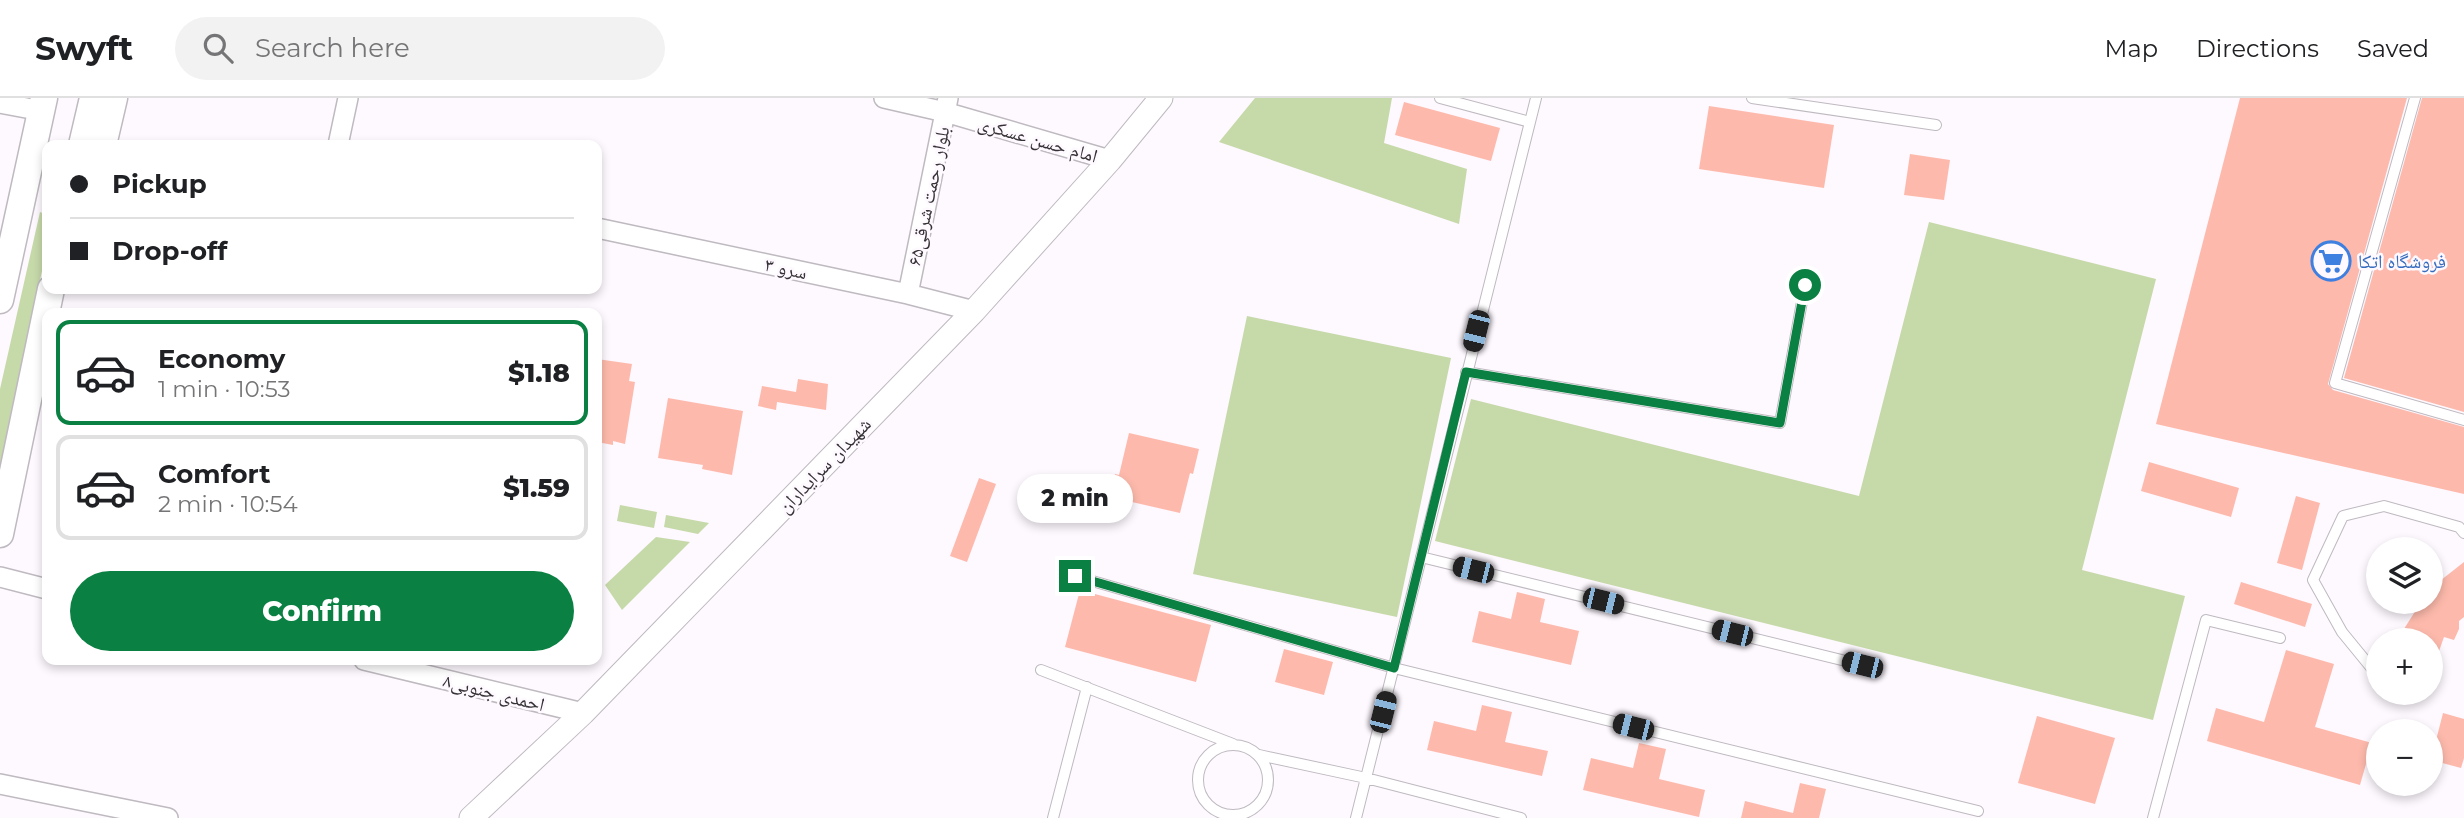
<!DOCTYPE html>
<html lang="en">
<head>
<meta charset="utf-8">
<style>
	body { margin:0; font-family:Montserrat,"Noto Naskh Arabic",sans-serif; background:#f2f2f2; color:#202124; height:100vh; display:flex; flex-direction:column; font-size:26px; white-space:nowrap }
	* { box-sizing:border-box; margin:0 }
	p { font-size:23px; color:#757577 }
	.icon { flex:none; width:38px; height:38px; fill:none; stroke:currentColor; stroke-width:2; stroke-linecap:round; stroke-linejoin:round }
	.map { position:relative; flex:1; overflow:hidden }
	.details { position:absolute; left:42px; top:210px; width:560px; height:357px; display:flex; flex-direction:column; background:#fff; border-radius:14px; box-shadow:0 4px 10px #0003 }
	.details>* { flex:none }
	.banner { position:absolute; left:42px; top:42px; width:560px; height:154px; border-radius:14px; box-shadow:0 4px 10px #0003; display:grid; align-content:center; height:154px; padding:0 28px; background:#fff }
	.buttons { position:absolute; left:2366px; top:439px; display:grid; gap:14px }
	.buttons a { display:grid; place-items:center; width:77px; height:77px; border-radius:50%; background:#fff; box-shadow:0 4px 10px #0003; font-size:35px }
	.end { position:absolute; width:32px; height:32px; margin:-16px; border:9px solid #0b8043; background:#fff; box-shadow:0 0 0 4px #fff }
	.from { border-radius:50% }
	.bubble { position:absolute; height:49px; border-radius:24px; background:#fff; box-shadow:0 4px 10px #0003; font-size:23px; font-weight:800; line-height:49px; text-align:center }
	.car { position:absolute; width:21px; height:42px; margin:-21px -10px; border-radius:9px; box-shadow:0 0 5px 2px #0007; background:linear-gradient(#222 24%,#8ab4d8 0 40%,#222 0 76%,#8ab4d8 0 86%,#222 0) }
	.banner b { display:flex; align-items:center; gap:24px; height:66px; font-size:26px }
	.banner b+b { border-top:2px solid #e0e0e0 }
	.banner i { width:18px; height:18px; background:#202124 }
	ul { padding:12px 0 0; list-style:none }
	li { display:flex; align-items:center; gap:21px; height:105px; margin:0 14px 10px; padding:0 14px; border:4px solid #e0e0e0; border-radius:14px }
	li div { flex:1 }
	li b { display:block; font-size:26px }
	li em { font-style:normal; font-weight:800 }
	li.selected { border-color:#0b8043 }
	li>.icon { width:63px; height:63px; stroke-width:1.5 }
	.cta { display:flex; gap:14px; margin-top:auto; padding:14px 28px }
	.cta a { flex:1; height:80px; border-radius:42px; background:#0b8043; color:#fff; font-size:28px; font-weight:800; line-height:80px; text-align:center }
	header { display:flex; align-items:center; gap:42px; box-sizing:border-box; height:98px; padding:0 35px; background:#fff; border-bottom:2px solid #e0e0e0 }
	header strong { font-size:33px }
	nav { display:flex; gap:38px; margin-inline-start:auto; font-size:24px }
	.search { width:490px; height:63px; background:#f2f2f2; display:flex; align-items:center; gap:18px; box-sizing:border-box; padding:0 24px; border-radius:38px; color:#757577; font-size:26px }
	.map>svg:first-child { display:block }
</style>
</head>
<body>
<header>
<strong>Swyft</strong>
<div class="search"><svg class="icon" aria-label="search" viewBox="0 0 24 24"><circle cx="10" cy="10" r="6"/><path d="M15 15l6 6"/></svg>Search here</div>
<nav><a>Map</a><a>Directions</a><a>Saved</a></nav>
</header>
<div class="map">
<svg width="2464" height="720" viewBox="0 0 2464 720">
	<rect width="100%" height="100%" fill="#fef8ff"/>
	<path fill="#c6d9a9" d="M1255,0h137l-8,45 83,26 -8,55 -240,-82z
		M40,114l7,3v32l-47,225v-83z
		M1929,124l227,57 -74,291 103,26 -32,124 -718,-179 36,-142 388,97z
		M1247,218l204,42 -54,259 -204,-43z
		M620,407l37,7 -3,16 -37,-7z
		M666,417l43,8 -11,11 -34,-7z
		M656,439l34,5 -68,68 -17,-25z"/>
	<path fill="#fdbaac" d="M2240,0h167l-79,286 5,6 131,37v67l-308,-70z
		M2422,0h42v314l-120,-34z
		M1404,4l96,26 -9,33 -96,-26z
		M1709,8l125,19 -10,63 -125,-19z
		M1910,56l40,6 -6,40 -40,-5z
		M597,261l35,5 -3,17 6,1 -10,62 -12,-3v4l-16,-3z
		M798,281l30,5 -2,26 -49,-8 -1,8 -18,-4 4,-20 34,6z
		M668,300l75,13 -11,64 -30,-6 1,-4 -45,-7z
		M1129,335l70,16 -6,25 -3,-1 -10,40 -70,-16 5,-23 4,1z
		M2149,364l90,26 -8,29 -90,-26z
		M979,380l17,6 -29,78 -17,-6z
		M2296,398l24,7 -18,67 -25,-7z
		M2464,464v55l-5,4v8l-5,11 -10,-3 -11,31h-2v-28h-34l24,-38h10v-14z
		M2241,484l71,22 -7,23 -71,-23z
		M1080,492l131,35 -15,57 -131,-35z
		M1517,494l28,7 -5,23 39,9 -8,34 -99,-23 7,-31 32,8z
		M1284,551l49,13 -9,33 -49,-13z
		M2286,552l48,14 -19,63 57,16 -12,42 -153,-44 9,-33 48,14z
		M1482,607l30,7 -7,30 43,9 -6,25 -115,-26 7,-29 42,10z
		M2443,615l21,6v39l-3,10 -30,-8z
		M2037,618l78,22 -20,66 -77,-21z
		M1639,645l27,6 -7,30 46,11 -6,27 -116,-27 8,-32 42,10z
		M1800,685l26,6 -7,29h-78l4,-17 48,12z"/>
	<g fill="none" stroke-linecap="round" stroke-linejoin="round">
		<g stroke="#bfb9c0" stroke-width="12">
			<path id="service" d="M1440,0l90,24
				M1752,0l184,27
				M2415,0l-80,285 129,37
				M1466,274l314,51 25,-138
				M1421,459l441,108
				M1075,478l319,92 584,143
				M1041,572l192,74
				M2378,578l-36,-44 -29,-52 30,-64 41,-10 75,21 5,6
				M1198 682a35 35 0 1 1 70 0a35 35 0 1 1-70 0Z
				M1259,657l107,23 155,40
				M1053,720l34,-131
				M1356,720l180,-720
				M2153,720l53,-198 74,18"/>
		</g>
		<g stroke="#bfb9c0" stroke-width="22">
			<path id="minor" d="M884,0l61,14 165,48
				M0,5l42,8
				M338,47l10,-47
				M597,130l311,66 66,17
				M908,196l40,-196
				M0,479l47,12
				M364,562l219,53
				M0,686l168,34"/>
		</g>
		<g stroke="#bfb9c0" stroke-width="25">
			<path id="tertiary" d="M471,720l112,-105 391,-402 136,-151 51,-62"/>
		</g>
		<g stroke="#bfb9c0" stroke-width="29">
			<path id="secondary" d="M82,47l11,-47
				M103,47l11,-47
				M0,202l44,-202
				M0,436l51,-245"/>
		</g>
		<use href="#service" stroke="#fff" stroke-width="10"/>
		<use href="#minor" stroke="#fff" stroke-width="19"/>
		<use href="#tertiary" stroke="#fff" stroke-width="23"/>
		<use href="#secondary" stroke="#fff" stroke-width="26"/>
	</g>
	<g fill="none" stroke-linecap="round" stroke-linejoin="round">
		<path stroke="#0b8043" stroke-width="9" d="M1075,478l319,92 72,-296 314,51 25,-138"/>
	</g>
	<defs>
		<g id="supermarket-ring" transform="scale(2.0125)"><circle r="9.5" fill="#fef8ff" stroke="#3f7fe0" stroke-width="1.5"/><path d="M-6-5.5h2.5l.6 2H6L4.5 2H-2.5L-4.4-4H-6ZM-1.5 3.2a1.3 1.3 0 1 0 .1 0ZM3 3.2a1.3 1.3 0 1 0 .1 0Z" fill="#3f7fe0"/></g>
	</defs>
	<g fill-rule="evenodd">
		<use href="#supermarket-ring" x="2331" y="163"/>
	</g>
	<g text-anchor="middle" stroke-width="5" stroke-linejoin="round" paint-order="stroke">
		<g font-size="19" fill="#343234" stroke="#fef8ff">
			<text transform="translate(1038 41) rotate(16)" y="7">امام حسن عسکری</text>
			<text transform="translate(928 98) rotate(-78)" y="7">بلوار رحمت شرقی۶۵</text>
			<text transform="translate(786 170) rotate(12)" y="7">سرو ۳</text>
			<text transform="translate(824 367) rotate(-46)" y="7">شهیدان سرایداران</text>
			<text transform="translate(494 594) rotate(14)" y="7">احمدی جنوبی۸</text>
		</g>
		<g font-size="19" fill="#366cbe" stroke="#fef8ff" text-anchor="start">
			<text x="2358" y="170">فروشگاه اتکا</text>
		</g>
	</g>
</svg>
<div class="buttons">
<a><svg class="icon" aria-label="layers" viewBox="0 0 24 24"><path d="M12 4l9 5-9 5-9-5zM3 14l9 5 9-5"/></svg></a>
<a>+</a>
<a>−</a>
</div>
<i class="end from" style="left:1805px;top:187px"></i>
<i class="end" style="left:1075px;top:478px"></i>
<div class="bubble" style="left:1017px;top:376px;width:116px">2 min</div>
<i class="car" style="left:1476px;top:233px;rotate:194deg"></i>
<i class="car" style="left:1473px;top:472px;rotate:284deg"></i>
<i class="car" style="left:1603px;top:503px;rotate:104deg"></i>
<i class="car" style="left:1732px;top:535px;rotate:284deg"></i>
<i class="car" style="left:1862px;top:567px;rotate:284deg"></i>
<i class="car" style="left:1383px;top:614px;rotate:14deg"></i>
<i class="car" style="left:1633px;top:629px;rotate:284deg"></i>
<div class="banner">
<b><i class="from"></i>Pickup</b>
<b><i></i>Drop-off</b>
</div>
<section class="details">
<ul>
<li class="selected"><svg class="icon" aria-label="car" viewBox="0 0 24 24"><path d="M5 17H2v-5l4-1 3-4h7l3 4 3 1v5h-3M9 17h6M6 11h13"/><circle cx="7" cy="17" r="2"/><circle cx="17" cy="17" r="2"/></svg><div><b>Economy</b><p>1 min · 10:53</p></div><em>$1.18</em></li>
<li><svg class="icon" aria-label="car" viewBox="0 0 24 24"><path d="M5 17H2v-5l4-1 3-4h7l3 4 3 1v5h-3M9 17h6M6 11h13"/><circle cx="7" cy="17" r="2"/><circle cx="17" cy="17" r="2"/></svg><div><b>Comfort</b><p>2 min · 10:54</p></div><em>$1.59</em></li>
</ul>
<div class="cta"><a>Confirm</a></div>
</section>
</div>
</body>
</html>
